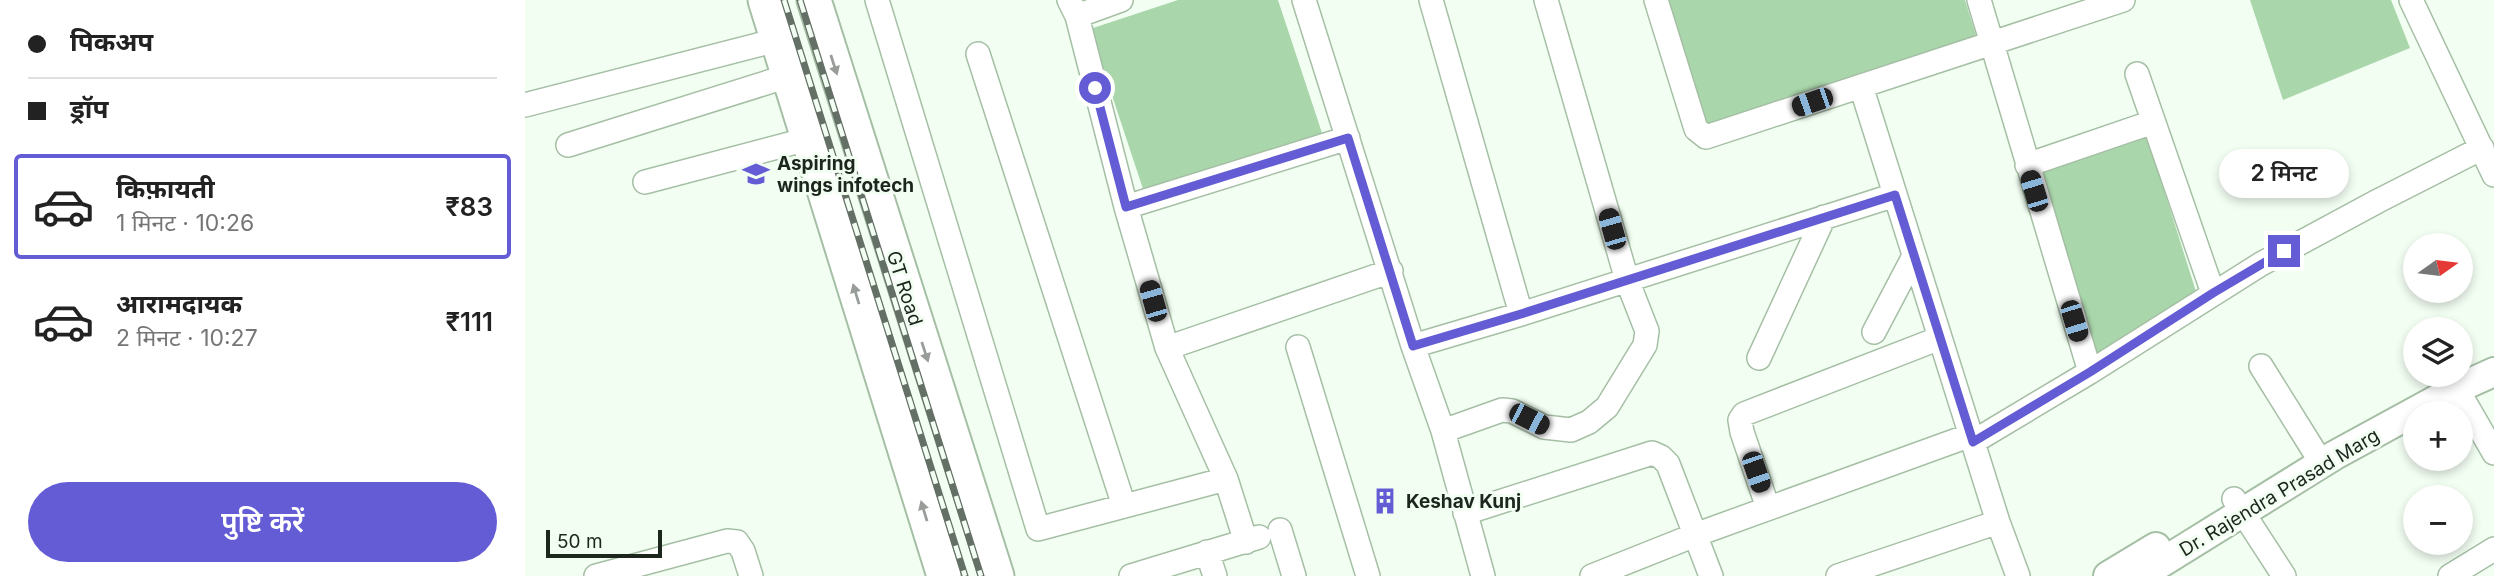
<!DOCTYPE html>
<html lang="hi">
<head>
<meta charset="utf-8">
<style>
	body { margin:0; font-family:Inter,"Noto Sans Devanagari",sans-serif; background:#f6f6f6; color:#222; height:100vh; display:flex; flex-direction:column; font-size:26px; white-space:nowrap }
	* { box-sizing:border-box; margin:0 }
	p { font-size:23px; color:#767676 }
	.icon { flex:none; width:38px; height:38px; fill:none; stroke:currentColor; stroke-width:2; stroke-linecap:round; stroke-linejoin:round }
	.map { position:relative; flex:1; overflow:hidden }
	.drawer { display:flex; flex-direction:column; background:#fff; width:525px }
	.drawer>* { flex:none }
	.hud { display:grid; align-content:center; height:154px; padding:0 28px; background:#fff }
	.needle { width:46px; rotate:76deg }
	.buttons { position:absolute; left:1878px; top:233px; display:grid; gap:14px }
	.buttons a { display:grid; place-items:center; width:70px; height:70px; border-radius:50%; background:#fff; box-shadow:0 4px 10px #0003; font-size:35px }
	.scale { position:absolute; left:21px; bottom:18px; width:116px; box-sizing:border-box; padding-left:7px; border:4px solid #1c261d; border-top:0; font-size:19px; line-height:24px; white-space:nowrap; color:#1c261d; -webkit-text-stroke:5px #f3fef3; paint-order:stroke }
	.end { position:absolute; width:32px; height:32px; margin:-16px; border:9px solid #645cd5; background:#fff; box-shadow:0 0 0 4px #fff }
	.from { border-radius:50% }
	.bubble { position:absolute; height:49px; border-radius:24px; background:#fff; box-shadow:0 4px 10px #0003; font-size:23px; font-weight:600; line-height:49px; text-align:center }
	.car { position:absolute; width:21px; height:42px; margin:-21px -10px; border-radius:9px; box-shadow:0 0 5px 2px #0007; background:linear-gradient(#222 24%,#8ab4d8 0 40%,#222 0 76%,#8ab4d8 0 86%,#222 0) }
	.hud b { display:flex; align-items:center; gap:24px; height:66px; font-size:26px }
	.hud b+b { border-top:2px solid #e0e0e0 }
	.hud i { width:18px; height:18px; background:#222 }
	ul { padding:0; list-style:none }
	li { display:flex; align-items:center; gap:21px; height:105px; margin:0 14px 10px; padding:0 14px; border:4px solid transparent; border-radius:7px }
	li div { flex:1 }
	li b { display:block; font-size:26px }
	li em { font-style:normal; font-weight:600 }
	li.active { border-color:#645cd5 }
	li>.icon { width:63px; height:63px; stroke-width:1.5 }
	.cta { display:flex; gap:14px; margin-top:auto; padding:14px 28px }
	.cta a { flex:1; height:80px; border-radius:42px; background:#645cd5; color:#fff; font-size:28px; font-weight:600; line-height:80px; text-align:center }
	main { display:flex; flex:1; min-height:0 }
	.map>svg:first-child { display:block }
</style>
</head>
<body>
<main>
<section class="drawer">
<div class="hud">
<b><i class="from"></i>पिकअप</b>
<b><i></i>ड्रॉप</b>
</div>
<ul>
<li class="active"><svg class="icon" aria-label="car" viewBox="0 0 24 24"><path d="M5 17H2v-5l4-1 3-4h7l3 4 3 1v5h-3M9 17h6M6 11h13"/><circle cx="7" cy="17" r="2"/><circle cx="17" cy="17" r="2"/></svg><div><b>किफ़ायती</b><p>1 मिनट · 10:26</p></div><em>₹83</em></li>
<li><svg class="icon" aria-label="car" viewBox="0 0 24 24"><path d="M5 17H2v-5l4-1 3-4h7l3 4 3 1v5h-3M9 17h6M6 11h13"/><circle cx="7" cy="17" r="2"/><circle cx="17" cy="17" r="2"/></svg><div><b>आरामदायक</b><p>2 मिनट · 10:27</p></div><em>₹111</em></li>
</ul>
<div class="cta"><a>पुष्टि करें</a></div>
</section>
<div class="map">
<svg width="1969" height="576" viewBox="0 0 1969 576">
	<rect width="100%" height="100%" fill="#f3fef3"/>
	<path fill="#a9d6aa" d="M653,0h100l45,136 -178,59 -55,-166z
		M1143,0h297l14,45 -272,83z
		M1725,0h141l19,48 -127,52z
		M1621,133l53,168 -102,55 -57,-187z"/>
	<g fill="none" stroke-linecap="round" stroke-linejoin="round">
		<g stroke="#a5bfa5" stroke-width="26">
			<path id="minor" d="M352,0l161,529 188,-50
				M544,0l8,16 49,191 41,141 59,131 20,63
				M779,0l109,346 30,85 40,145
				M906,0l90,314
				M1131,0l40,129 10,8 417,-137
				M1454,0l111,372
				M1886,0l83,175
				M552,16l44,-16
				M453,54l146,452
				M1612,74l76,219
				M1336,86l137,436 20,54
				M0,105l252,-65
				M43,145l220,-69
				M1502,165l126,-43
				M120,182l163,-43
				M601,207l222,-69
				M1349,332l40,-76
				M888,346l108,-32 374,-119
				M773,347l70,229
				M642,348l224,-77
				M1234,358l65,-141
				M1736,366l53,85
				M1924,375l45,78
				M918,431l59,-21 10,1 32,16 27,3 18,-8 18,-15 38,-62 2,-14 -20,-51 -81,-280
				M1448,442l117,-70 171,-108 117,-63 104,-53
				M1709,499l50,77
				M1243,508l-26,-76 -2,-12 4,-6 196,-76
				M940,513l187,-60 9,4 7,7 43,112
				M755,530l14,46
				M682,552l8,24
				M71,576l131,-35 10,1 6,9 8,25
				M606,576l128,-39
				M1067,576l103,-41 276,-100
				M1313,576l160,-54
				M1925,576l44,-27"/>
		</g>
		<g stroke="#a5bfa5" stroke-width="32">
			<path id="major" d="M1583,576l48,-29
				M1615,576l195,-121 121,-66 38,-17"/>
		</g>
		<g stroke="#a5bfa5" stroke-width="37">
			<path id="highway" d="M240,0l179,576
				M289,0l183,576"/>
		</g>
		<use href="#minor" stroke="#fff" stroke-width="23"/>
		<use href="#major" stroke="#fff" stroke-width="28"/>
		<use href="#highway" stroke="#fff" stroke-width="33"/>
		<g stroke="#646f65" stroke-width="7">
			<path id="rail" d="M259,0l181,576
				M275,0l181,576"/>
		</g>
		<use href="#rail" stroke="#f3fef3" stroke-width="4.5" stroke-dasharray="13" stroke-linecap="butt"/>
	</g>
	<defs><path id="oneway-solid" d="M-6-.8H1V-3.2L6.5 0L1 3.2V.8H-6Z" transform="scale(1.75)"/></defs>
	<g fill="#999d99">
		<use href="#oneway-solid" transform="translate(309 65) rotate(72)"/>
		<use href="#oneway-solid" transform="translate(331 294) rotate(-107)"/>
		<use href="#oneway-solid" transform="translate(400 352) rotate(72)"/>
		<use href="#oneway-solid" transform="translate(399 511) rotate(-107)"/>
	</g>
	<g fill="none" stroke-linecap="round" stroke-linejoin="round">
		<path stroke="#645cd5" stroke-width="9" d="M570,88l31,119 222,-69 65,208 108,-32 374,-119 78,247 117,-70 123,-79 71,-42"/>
	</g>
	<defs>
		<g id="university-bare" transform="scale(2.1)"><path d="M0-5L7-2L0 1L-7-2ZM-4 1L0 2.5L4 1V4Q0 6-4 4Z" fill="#645cd5" stroke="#f3fef3" stroke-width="2.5" paint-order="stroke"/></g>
		<g id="building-bare" transform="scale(2.1)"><path d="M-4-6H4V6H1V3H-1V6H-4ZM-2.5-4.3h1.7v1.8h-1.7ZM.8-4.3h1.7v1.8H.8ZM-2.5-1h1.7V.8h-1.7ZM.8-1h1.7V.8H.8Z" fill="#645cd5" stroke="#f3fef3" stroke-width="2.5" paint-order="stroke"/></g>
	</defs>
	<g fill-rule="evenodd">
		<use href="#university-bare" x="231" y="174"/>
		<use href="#building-bare" x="860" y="501"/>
	</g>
	<g text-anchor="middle" stroke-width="6" stroke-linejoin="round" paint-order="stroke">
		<g font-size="19" font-weight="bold" fill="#1c261d" stroke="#f3fef3" text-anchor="start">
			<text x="252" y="170">Aspiring<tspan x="252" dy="22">wings infotech</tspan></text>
			<text x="881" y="508">Keshav Kunj</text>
		</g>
		<g font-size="19" fill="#1c261d" stroke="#f3fef3">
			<text transform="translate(380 288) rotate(72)" y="7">GT Road</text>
			<text transform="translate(1754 492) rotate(-31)" y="7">Dr. Rajendra Prasad Marg</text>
		</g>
	</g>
</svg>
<div class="buttons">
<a><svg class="needle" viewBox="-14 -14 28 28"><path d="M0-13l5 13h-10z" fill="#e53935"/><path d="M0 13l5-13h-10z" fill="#767676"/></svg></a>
<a><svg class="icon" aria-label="layers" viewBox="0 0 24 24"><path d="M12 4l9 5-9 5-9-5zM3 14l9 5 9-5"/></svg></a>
<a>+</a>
<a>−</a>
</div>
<div class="scale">50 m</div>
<i class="end from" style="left:570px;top:88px"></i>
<i class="end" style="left:1759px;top:251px"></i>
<div class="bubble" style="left:1694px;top:149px;width:130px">2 मिनट</div>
<i class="car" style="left:1287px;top:102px;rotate:251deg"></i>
<i class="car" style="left:1509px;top:191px;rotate:343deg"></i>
<i class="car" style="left:1087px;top:229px;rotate:344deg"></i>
<i class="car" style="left:628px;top:301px;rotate:344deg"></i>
<i class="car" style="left:1549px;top:321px;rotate:163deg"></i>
<i class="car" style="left:1004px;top:419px;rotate:117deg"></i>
<i class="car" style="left:1231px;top:472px;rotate:161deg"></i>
</div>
</main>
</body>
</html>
